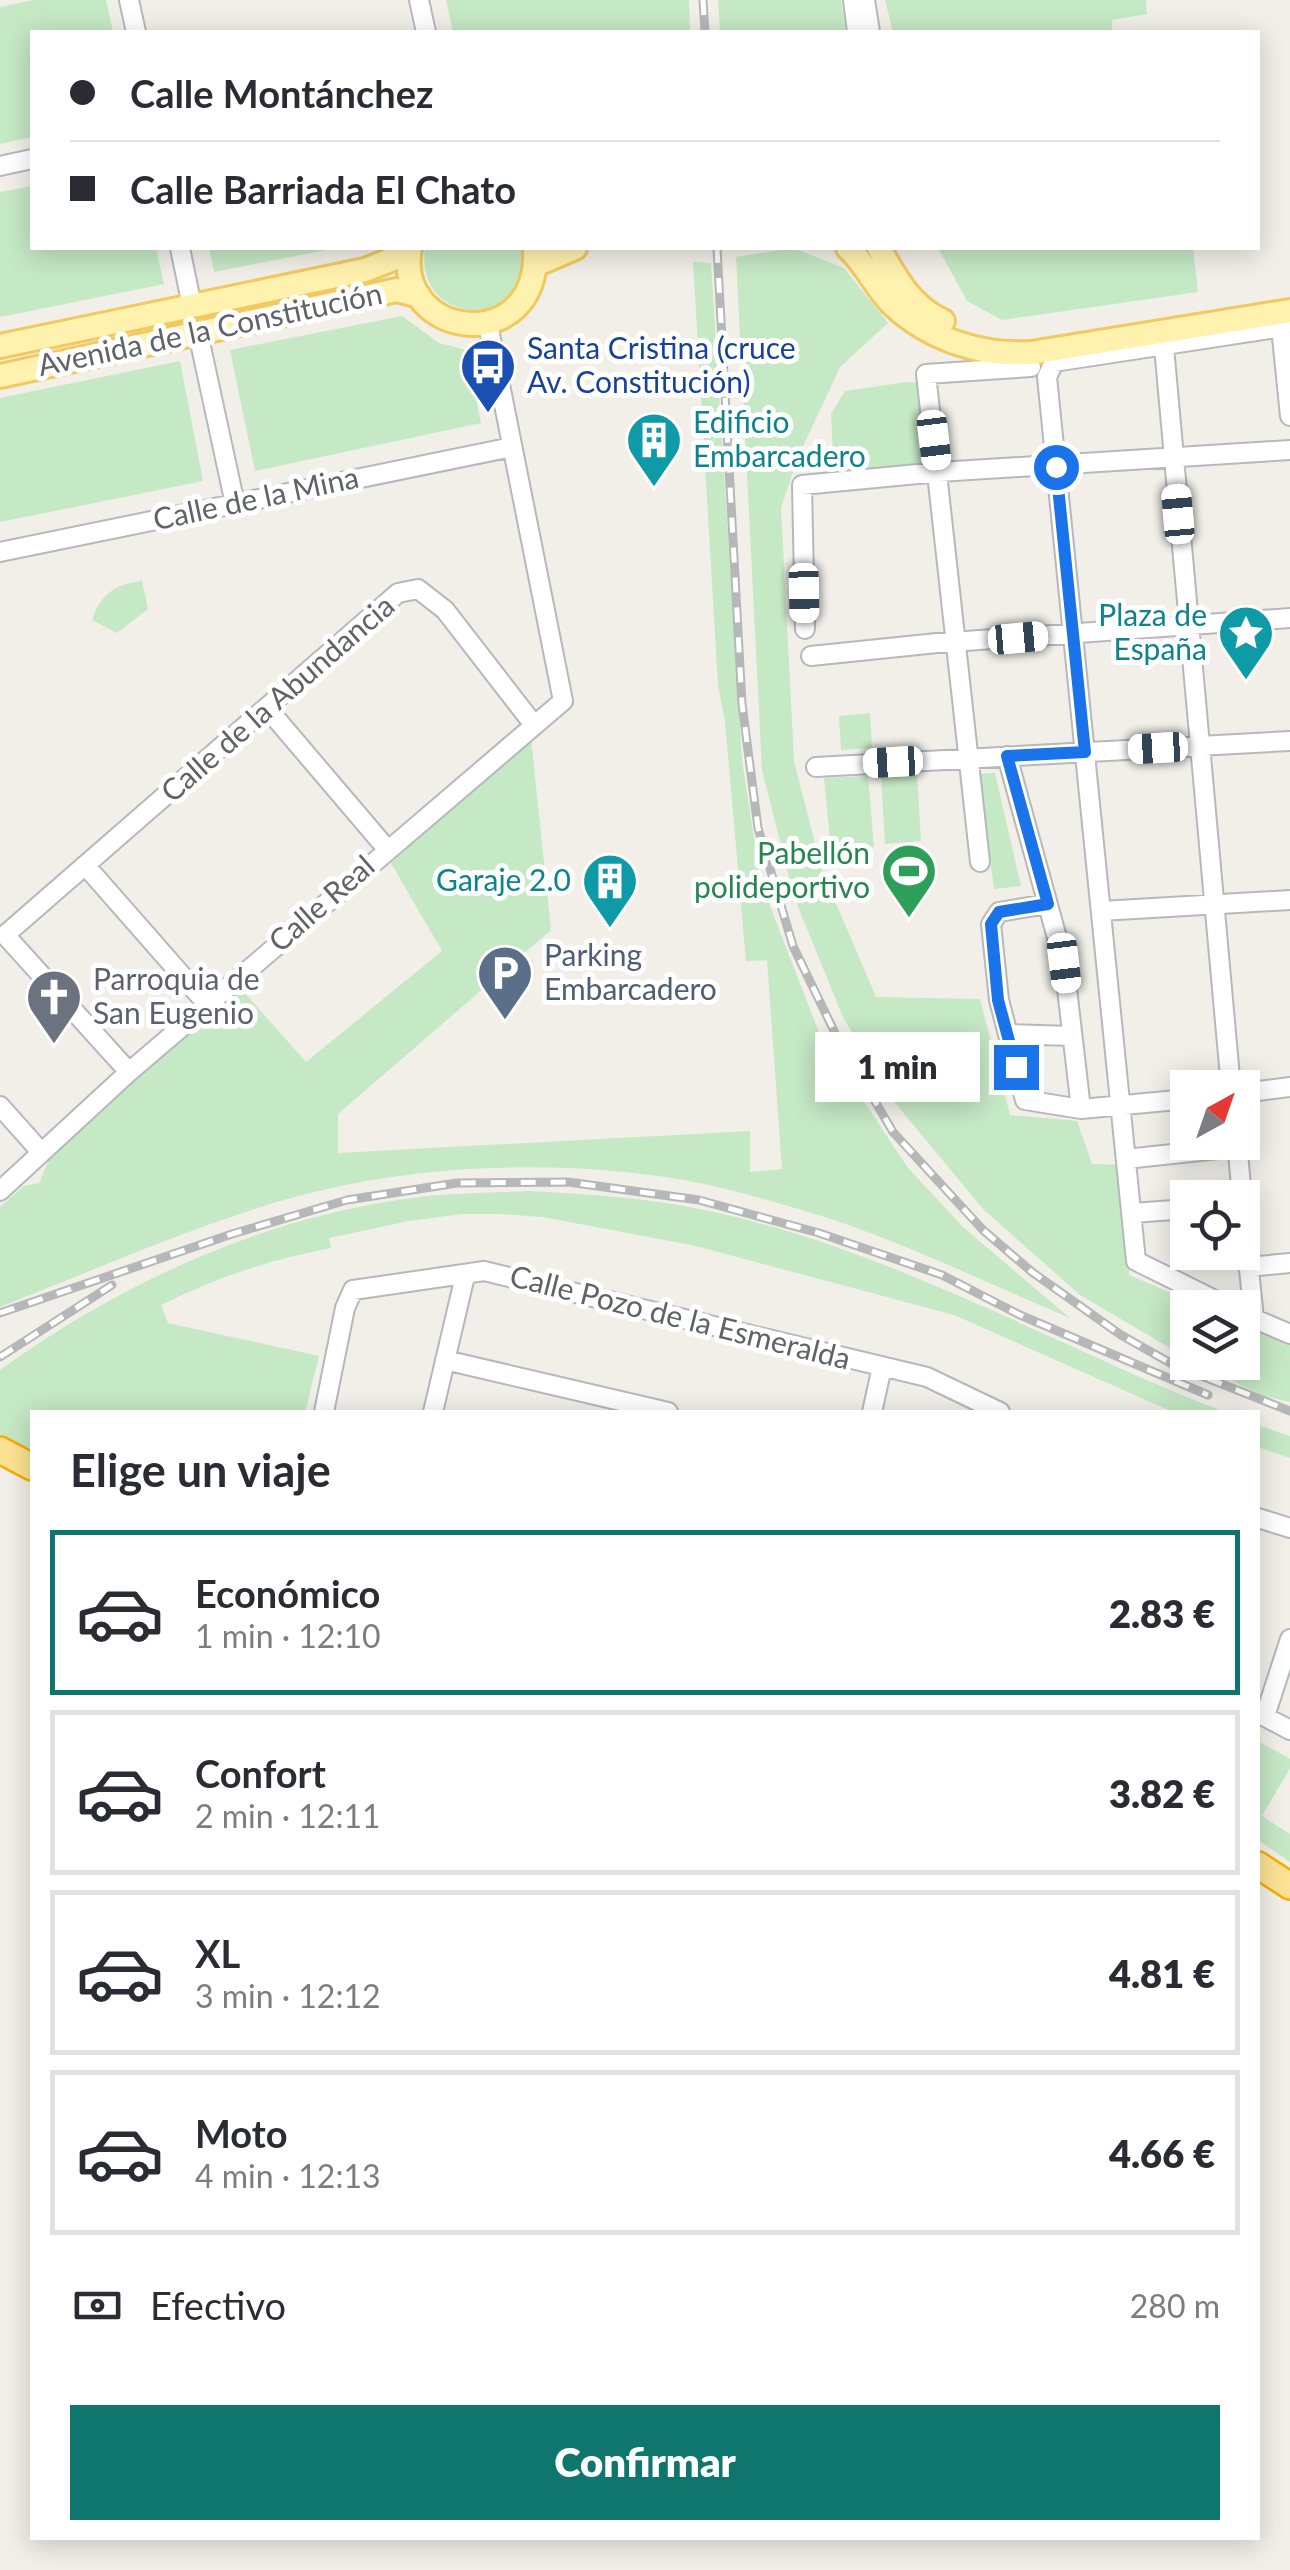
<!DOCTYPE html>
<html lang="es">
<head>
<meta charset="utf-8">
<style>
	body { margin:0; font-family:Lato,sans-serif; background:#f2f2f3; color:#2b2b33; height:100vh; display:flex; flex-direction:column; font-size:38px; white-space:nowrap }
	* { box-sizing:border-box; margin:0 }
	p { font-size:32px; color:#7c7c81 }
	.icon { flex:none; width:55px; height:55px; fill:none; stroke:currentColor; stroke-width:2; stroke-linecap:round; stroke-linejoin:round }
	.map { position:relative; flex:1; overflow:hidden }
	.sheet { position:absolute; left:30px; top:1410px; width:1230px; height:1130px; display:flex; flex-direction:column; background:#fff; border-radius:0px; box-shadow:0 5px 25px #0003 }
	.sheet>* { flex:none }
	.banner { position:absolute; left:30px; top:30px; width:1230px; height:220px; border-radius:0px; box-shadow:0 5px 25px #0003; display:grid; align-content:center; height:220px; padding:0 40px; background:#fff }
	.needle { width:65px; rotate:40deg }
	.controls { position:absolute; left:1170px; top:1070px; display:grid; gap:20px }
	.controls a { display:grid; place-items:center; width:90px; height:90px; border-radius:0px; background:#fff; box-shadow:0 5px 25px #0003; font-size:50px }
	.end { position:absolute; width:45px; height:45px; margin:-22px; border:12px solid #1a73e8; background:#fff; box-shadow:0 0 0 5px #fff }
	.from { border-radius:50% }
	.bubble { position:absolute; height:70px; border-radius:0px; background:#fff; box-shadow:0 5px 25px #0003; font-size:32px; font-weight:800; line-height:70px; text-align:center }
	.car { position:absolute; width:30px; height:60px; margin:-30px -15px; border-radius:12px; box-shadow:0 0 8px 2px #0007; background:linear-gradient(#fff 24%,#345 0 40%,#fff 0 76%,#345 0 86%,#fff 0) }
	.banner b { display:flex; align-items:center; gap:35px; height:95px; font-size:38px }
	.banner b+b { border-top:2px solid #e1e1e2 }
	.banner i { width:25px; height:25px; background:#2b2b33 }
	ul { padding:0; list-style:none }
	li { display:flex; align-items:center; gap:30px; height:165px; margin:0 20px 15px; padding:0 20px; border:5px solid #e1e1e2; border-radius:0px }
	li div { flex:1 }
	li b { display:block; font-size:38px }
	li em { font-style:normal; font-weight:800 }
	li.active { border-color:#0f766e }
	li>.icon { width:90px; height:90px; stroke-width:1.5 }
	h2 { padding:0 40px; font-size:45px; line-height:120px }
	.pay { display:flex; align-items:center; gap:25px; height:110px; padding:0 40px; font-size:38px }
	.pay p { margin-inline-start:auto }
	.action { display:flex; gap:20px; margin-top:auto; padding:20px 40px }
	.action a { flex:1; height:115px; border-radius:0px; background:#0f766e; color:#fff; font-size:40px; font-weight:800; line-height:115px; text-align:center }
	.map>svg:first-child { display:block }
</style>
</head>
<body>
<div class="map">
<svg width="1290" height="2570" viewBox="0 0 1290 2570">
	<rect width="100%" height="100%" fill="#f1efe8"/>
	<path fill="#c5e8c5" d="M33,0h73l7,32h-81v105l-32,7v-137z
		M446,0h243l1,32h-237z
		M718,0h123l5,32h-126z
		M885,0h261l1,14 -35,6v12h-219z
		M32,186v62h124l8,36 -164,33v-125z
		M209,248h127l-122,24z
		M425,248h98c14,81 -109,84 -98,0z
		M793,248l51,20 44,55 -48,44 -42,90 -17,51 13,253 28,110 54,126 104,2 30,116 67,6 15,43 35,1 2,110 76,32 -17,1 -1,50 -107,-63 -96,-85 -98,-118 -43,-75 -49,-120 -32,-127 -26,-513z
		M938,248h255l5,44 -196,28 -35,-19z
		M693,262l18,1 31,497 19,123 59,152 88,133 56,60 106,90c-79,-33 -158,-72 -239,-99 -48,-15 -98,-30 -147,-39 -129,-22 -282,-16 -407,22 -95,29 -185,69 -277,105v-100l24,-21 15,-3 10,-23 27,-32 165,-139 65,73 136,-111 -51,-88 140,-125 20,192 -213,184v39l412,-22v41l32,-3 -15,-209 -21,1 -21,-240 -7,-36z
		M402,316l37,27 27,7 15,73 -226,48 -25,-121z
		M180,361l23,120 -203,41v-124z
		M907,382l17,1 8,84 -98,5 -3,-58 14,-23z
		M142,581l6,28 -31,24 -25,-13c9,-26 23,-36 50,-39z
		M870,713l2,35 -31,2 -2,-34z
		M917,773l4,68 -36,3 -4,-68z
		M995,773l26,113 -27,3 -15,-115z
		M868,776l6,71 -43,3 -7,-72z
		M528,1191c61,3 121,7 181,20 181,38 345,135 516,201h-52l-219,-97 -258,-69 -153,-29 -43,-3h-38l-53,7 -80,17 2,10c-60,11 -116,30 -170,57l7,18 151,33 -14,56h-273v39l-32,-17v-64c118,-85 253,-148 398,-170 43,-7 87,-7 130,-9z
		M1243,1323l47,21v58l-27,-6 -67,-33 46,-1z
		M1258,1425l32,11v22l-32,-11z
		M1258,1741l32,18v9l-28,48 28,18v28l-32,-22z"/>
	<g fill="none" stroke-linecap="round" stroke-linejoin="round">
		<g stroke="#b5b8bc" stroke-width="22">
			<path id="minor" d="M129,0l7,32
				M419,0l7,32
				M853,0l4,32
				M865,0l5,32
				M0,166l32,-7
				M180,248l12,58
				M1281,327l9,89
				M198,333l37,171
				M1164,347l67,741
				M0,552l512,-105
				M805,629l-3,-144 137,-13 351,-22
				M811,656l126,-13 353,-25
				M267,708l120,141
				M1007,756l57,207 17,146 107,-10
				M816,767l474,-26
				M980,862l-54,-488 105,-7
				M85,865l122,139
				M1047,904l-48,8 -8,12 8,76 26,100 56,9
				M1101,911l189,-11
				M1008,1034l64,2
				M129,1072l-124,-137 393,-342 20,-4 27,21 89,115
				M1242,1093l48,-6
				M0,1106l41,46
				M1237,1142l5,56
				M1126,1159l111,-12
				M0,1191l129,-119 434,-371 -75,-377
				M1242,1199l12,120
				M1132,1213l56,-4
				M1248,1267l42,-4
				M1231,1308l-95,-47 -89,-884 7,-15 236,-36
				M1243,1314l47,20
				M445,1360l223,52
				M324,1412l21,-104 8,-18 131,-19 443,106 73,35
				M433,1412l32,-136
				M872,1412l10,-45
				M1258,1518l32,10
				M1258,1713l32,17
				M1265,1716l25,-77"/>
		</g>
		<g stroke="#f2c960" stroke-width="28">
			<path id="major" d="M410,248c-17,92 131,110 125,0
				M848,248c18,16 27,39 44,56 37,35 88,52 139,49l259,-42
				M879,248c16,29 32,59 64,73
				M535,265l40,-17
				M0,346l365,-76 43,-17
				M0,376l397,-86 22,6"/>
		</g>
		<g stroke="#f9ab00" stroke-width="30">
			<path id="highway" d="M0,1450l32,17
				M1258,1865l32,21"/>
		</g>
		<use href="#minor" stroke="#fff" stroke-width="18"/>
		<use href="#major" stroke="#fff2af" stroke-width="22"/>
		<use href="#highway" stroke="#fde293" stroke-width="25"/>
		<g stroke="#b6b7b8" stroke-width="9">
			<path id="rail" d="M703,0l2,32
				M717,248l25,456 16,124 35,118 43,89 57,97 90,98 49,42 89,63 53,30 116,46
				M0,1313l232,-79 115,-34 110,-17 111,-1 131,18 120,33 123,42 78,40 188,80
				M0,1357l112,-72"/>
		</g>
		<use href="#rail" stroke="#fff" stroke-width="5" stroke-dasharray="15" stroke-linecap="butt"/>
	</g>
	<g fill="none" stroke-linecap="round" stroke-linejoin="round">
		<path stroke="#1a73e8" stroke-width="12" d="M1016,1067l-18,-67 -7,-76 8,-12 49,-8 -41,-148 78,-4 -29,-285"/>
	</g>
	<defs>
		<g id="bus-pin" transform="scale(2.875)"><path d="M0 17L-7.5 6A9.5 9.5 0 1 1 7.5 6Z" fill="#1a4fb4" stroke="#fff"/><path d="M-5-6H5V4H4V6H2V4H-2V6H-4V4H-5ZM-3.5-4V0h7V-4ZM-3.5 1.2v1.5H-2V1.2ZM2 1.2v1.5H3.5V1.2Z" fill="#fff"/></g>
		<g id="building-pin" transform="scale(2.875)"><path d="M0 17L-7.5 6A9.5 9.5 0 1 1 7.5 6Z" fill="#0f9aa8" stroke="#fff"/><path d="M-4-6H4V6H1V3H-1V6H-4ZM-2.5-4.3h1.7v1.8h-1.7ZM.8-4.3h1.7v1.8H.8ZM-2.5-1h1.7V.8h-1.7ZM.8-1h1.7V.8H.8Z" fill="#fff"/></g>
		<g id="sight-pin" transform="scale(2.875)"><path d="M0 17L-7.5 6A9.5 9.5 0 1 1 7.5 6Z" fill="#0f9aa8" stroke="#fff"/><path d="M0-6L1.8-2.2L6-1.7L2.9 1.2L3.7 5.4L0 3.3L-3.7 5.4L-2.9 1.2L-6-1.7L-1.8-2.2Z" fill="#fff"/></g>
		<g id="stadium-pin" transform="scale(2.875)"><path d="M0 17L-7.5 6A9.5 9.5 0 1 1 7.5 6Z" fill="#2e9e5b" stroke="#fff"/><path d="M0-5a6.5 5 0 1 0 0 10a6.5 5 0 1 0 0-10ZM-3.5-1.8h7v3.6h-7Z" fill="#fff"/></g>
		<g id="parking-pin" transform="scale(2.875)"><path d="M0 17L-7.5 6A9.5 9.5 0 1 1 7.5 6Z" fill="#5c6f8a" stroke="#fff"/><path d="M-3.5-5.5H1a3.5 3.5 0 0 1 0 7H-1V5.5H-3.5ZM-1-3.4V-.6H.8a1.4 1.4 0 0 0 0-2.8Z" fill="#fff"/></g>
		<g id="church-pin" transform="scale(2.875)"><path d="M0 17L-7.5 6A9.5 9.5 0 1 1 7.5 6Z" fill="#6b7280" stroke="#fff"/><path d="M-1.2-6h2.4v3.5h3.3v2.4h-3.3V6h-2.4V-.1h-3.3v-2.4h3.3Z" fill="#fff"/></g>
	</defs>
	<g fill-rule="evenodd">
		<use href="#bus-pin" x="488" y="366"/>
		<use href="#building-pin" x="654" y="440"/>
		<use href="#sight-pin" x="1246" y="633"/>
		<use href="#stadium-pin" x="909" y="871"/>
		<use href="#building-pin" x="610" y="881"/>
		<use href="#parking-pin" x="505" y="973"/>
		<use href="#church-pin" x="54" y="997"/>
	</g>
	<g text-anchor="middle" stroke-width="10" stroke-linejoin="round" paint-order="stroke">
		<g font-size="30" fill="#5f6368" stroke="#fff">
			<text transform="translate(210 330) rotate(-12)" y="10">Avenida de la Constitución</text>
			<text transform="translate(256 499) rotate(-12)" y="10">Calle de la Mina</text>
			<text transform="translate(278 699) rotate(-41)" y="10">Calle de la Abundancia</text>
			<text transform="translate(322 904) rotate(-41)" y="10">Calle Real</text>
			<text transform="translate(680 1318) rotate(14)" y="10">Calle Pozo de la Esmeralda</text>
		</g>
		<g font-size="30" fill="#164399" stroke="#fff" text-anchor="start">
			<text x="527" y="359">Santa Cristina (cruce<tspan x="527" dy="34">Av. Constitución)</tspan></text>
		</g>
		<g font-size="30" fill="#0d838f" stroke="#fff" text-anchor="end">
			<text x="693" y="433" text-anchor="start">Edificio<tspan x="693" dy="34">Embarcadero</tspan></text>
			<text x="1207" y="626">Plaza de<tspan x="1207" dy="34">España</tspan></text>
			<text x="571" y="891">Garaje 2.0</text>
		</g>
		<g font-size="30" fill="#27864d" stroke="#fff" text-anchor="end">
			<text x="870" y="864">Pabellón<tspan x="870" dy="34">polideportivo</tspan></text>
		</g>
		<g font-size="30" fill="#4e5e75" stroke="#fff" text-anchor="start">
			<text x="544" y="966">Parking<tspan x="544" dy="34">Embarcadero</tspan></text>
		</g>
		<g font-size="30" fill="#5b616d" stroke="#fff" text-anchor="start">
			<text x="93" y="990">Parroquia de<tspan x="93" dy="34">San Eugenio</tspan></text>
		</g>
	</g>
</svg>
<div class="controls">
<a><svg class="needle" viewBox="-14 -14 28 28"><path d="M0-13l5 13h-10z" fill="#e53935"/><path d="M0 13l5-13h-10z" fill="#7c7c81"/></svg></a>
<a><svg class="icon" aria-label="locate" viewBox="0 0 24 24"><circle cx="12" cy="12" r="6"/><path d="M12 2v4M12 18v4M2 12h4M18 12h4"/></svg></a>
<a><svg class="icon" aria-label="layers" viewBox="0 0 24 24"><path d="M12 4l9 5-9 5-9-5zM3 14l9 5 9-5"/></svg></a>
</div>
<i class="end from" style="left:1056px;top:467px"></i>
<i class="end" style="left:1016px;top:1067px"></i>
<div class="bubble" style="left:815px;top:1032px;width:165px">1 min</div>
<i class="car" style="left:934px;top:440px;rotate:173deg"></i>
<i class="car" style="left:1178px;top:514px;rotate:355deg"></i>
<i class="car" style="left:804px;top:593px;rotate:179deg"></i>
<i class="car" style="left:1018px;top:638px;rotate:85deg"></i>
<i class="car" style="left:1158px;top:748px;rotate:267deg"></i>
<i class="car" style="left:893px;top:762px;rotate:267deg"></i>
<i class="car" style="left:1064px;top:963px;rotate:173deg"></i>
<div class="banner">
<b><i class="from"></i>Calle Montánchez</b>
<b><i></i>Calle Barriada El Chato</b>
</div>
<section class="sheet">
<h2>Elige un viaje</h2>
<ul>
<li class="active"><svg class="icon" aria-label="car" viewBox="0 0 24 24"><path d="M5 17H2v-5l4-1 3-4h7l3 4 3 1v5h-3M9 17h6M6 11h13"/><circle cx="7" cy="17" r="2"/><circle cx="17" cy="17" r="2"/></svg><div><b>Económico</b><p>1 min · 12:10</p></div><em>2.83 €</em></li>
<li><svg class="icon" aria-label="car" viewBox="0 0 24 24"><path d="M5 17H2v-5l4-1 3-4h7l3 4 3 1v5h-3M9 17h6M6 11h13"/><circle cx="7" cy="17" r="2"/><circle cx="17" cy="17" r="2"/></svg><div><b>Confort</b><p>2 min · 12:11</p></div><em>3.82 €</em></li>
<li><svg class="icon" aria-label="car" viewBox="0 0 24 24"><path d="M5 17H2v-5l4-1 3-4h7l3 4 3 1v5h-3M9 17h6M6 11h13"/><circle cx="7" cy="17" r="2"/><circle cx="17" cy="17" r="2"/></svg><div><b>XL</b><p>3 min · 12:12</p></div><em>4.81 €</em></li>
<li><svg class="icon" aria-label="car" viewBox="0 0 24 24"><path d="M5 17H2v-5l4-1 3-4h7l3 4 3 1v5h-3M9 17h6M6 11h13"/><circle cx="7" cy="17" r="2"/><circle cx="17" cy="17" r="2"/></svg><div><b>Moto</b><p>4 min · 12:13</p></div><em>4.66 €</em></li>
</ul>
<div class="pay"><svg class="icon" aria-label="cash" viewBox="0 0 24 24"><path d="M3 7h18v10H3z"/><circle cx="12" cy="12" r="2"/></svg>Efectivo<p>280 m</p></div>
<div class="action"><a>Confirmar</a></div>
</section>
</div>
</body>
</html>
